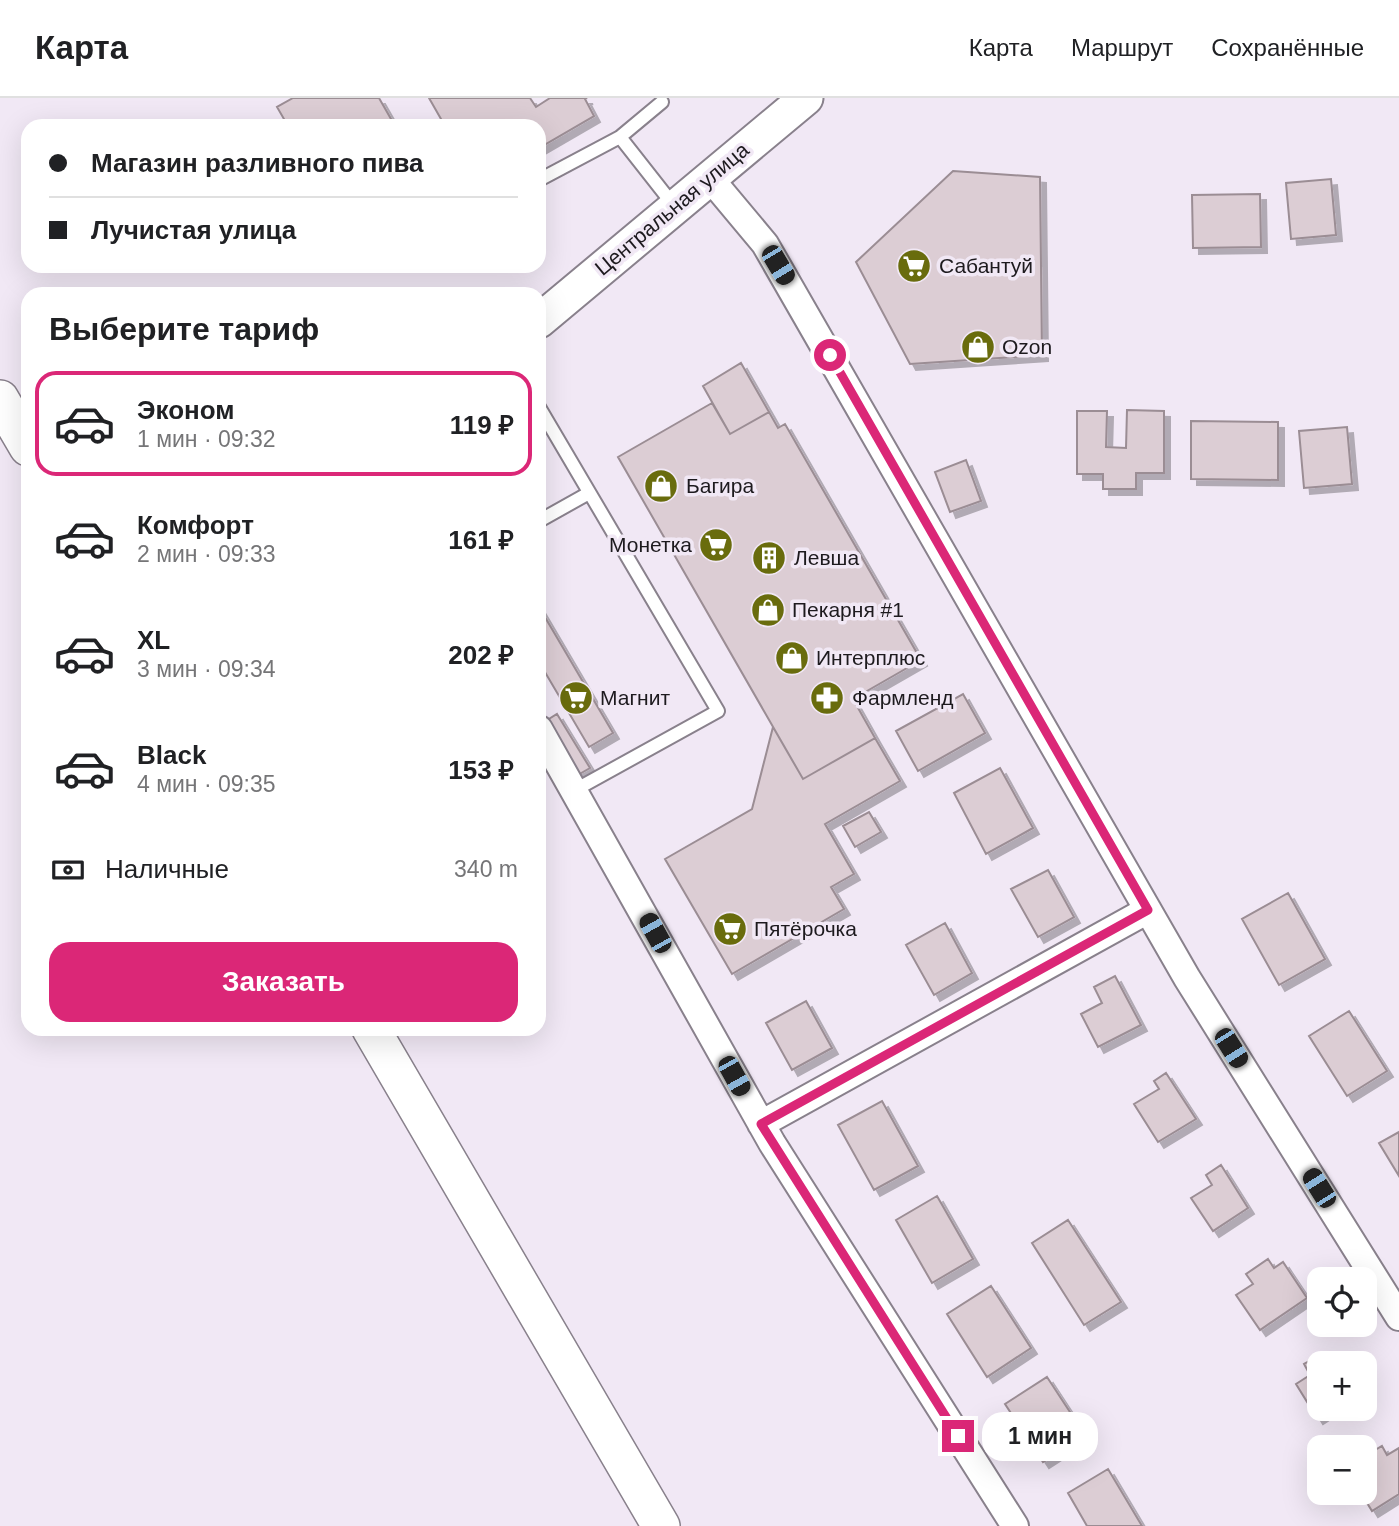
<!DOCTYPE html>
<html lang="ru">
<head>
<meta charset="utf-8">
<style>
	body { margin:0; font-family:Helvetica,sans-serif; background:#f6f6f6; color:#202124; height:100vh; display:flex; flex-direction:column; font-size:26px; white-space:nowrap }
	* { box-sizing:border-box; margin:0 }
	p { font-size:23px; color:#757577 }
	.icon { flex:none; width:38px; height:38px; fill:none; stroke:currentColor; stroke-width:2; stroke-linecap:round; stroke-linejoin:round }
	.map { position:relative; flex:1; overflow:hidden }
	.details { position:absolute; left:21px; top:189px; width:525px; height:749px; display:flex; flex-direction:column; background:#fff; border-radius:21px; box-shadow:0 7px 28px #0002 }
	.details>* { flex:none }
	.hud { position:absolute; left:21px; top:21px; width:525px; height:154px; border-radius:21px; box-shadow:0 7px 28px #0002; display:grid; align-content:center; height:154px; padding:0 28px; background:#fff }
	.tools { position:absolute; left:1307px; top:1169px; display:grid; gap:14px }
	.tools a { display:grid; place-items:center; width:70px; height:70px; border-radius:14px; background:#fff; box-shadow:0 7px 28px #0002; font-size:35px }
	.end { position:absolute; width:32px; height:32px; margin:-16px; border:9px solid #db2777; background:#fff; box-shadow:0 0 0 4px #fff }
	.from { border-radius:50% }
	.bubble { position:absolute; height:49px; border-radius:21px; background:#fff; box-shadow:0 7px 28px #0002; font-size:23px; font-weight:800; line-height:49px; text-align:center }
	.car { position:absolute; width:21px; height:42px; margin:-21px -10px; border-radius:9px; box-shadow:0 0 5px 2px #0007; background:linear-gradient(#222 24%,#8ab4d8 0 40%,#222 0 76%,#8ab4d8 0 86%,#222 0) }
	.hud b { display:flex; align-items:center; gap:24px; height:66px; font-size:26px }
	.hud b+b { border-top:2px solid #e0e0e0 }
	.hud i { width:18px; height:18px; background:#202124 }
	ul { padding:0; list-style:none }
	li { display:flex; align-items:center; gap:21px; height:105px; margin:0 14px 10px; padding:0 14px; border:4px solid transparent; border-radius:21px }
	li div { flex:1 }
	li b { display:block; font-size:26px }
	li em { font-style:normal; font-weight:800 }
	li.on { border-color:#db2777 }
	li>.icon { width:63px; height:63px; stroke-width:1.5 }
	h2 { padding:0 28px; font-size:32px; line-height:84px }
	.pay { display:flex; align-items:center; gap:18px; height:77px; padding:0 28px; font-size:26px }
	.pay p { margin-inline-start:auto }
	.action { display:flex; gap:14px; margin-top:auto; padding:14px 28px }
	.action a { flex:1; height:80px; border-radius:21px; background:#db2777; color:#fff; font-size:28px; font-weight:800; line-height:80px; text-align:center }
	header { display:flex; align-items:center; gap:42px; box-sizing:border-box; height:98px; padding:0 35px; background:#fff; border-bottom:2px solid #e0e0e0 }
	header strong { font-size:33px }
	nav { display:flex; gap:38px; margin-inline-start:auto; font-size:24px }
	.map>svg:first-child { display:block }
</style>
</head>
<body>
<header>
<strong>Карта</strong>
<nav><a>Карта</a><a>Маршрут</a><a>Сохранённые</a></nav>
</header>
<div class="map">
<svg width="1399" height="1428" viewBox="0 0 1399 1428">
	<defs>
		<filter id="shadow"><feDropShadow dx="6" dy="6" stdDeviation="0" flood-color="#0004"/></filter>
	</defs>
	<rect width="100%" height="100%" fill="#f1e8f5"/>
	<path fill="#dccdd4" stroke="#9b8d94" stroke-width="2" filter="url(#shadow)" d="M293,0h86l16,28h-107l-11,-19z
		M429,0h101l6,9 14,-9h37l-2,1 9,17 -55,32v-22h-94z
		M953,73l87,6 2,178 -132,9 -54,-102z
		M1331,81l5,56 -45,4 -5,-56z
		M1260,96l1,53 -68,1 -1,-53z
		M741,265l28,49 -39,22 -27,-48z
		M712,305l18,31 39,-22 9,16 7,-4 136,236 -68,39 22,39 -72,41 -185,-322z
		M1127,312l37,1v62h-28v16h-33v-15h-26v-63h30l-1,36 20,1z
		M1191,323l87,1v58l-87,-1z
		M1347,329l5,57 -48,4 -5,-57z
		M966,362l15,41 -31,11 -15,-40z
		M539,509l74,126 -24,14 -50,-85z
		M963,596l22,39 -67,38 -22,-40z
		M557,616l33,54 -14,8 -32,-54z
		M773,629l30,52 72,-41 25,43 -75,43 29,50 -23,13 13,22 -112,65 -67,-115 87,-50z
		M1000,670l33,60 -47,26 -32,-61z
		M869,714l12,20 -26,15 -12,-21z
		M1048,772l26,47 -36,20 -27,-48z
		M1288,795l37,66 -46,26 -37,-66z
		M945,825l27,50 -38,22 -28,-50z
		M1115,878l26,49 -43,22 -17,-33 21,-11 -8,-16z
		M806,903l26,47 -40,22 -26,-47z
		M1349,913l38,60 -40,25 -38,-60z
		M1166,975l30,46 -38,23 -24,-38 25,-15 -5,-8z
		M882,1003l36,65 -44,24 -36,-65z
		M1399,1034v44l-20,-33z
		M1221,1067l27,43 -35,23 -22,-33 21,-13 -6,-10z
		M937,1098l36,63 -41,24 -36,-63z
		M1068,1122l53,82 -37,23 -52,-82z
		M1268,1161l6,9 9,-6 24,36 -47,32 -24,-35 17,-11 -7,-10z
		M991,1188l40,62 -44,29 -40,-63z
		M1322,1256l5,9 13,-8 5,8h-25v46h11l-14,9 -21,-34 14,-9 -6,-11z
		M1047,1279l38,58 -42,27 -38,-58z
		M1382,1348l5,9 12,-7v46l-27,17 -11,-18h4v-37z
		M1108,1371l34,57h-55l-19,-33z"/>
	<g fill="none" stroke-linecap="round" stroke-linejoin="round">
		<g stroke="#89818c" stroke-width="16">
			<path id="service" d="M620,39l42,-35
				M539,82l81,-43 55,70
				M539,309l179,304 -143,79
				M539,423l50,-28"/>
		</g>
		<g stroke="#89818c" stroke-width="30">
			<path id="minor" d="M709,79l56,67 422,734 212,339
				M539,631l233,414 243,383
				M761,1026l387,-214"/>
		</g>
		<g stroke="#89818c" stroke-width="37">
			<path id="tertiary" d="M539,223l267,-223"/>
		</g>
		<g stroke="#89818c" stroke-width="40">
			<path id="secondary" d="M0,301l28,48
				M371,931l290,497"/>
		</g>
		<use href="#service" stroke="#fff" stroke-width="12"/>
		<use href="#minor" stroke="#fff" stroke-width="26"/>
		<use href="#tertiary" stroke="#fff" stroke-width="33"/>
		<use href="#secondary" stroke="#fff" stroke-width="37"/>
	</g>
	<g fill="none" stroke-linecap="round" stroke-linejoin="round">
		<path stroke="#db2777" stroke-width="9" d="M830,257l318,555 -387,214 197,312"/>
	</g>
	<defs>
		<g id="supermarket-disc" transform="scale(1.75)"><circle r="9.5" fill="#696c0d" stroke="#f1e8f5"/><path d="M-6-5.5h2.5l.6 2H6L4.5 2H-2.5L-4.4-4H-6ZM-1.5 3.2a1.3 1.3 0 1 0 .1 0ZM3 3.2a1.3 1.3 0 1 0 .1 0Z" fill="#fff"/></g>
		<g id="shop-disc" transform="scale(1.75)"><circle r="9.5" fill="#696c0d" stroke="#f1e8f5"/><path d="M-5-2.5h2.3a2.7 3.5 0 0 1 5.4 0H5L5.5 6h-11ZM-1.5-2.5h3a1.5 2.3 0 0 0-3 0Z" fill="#fff"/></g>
		<g id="building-disc" transform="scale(1.75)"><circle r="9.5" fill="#696c0d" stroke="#f1e8f5"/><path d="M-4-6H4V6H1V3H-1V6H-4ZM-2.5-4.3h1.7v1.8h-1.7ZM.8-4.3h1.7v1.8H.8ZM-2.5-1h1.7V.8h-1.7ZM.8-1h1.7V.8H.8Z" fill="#fff"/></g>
		<g id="pharmacy-disc" transform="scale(1.75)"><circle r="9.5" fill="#696c0d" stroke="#f1e8f5"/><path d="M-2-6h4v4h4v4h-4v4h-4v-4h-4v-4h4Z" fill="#fff"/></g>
	</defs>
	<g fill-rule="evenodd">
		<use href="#supermarket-disc" x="914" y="168"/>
		<use href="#shop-disc" x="978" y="249"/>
		<use href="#shop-disc" x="661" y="388"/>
		<use href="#supermarket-disc" x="716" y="447"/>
		<use href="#building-disc" x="769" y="460"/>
		<use href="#shop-disc" x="768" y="512"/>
		<use href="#shop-disc" x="792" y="560"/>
		<use href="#supermarket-disc" x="576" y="600"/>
		<use href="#pharmacy-disc" x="827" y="600"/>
		<use href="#supermarket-disc" x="730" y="831"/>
	</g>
	<g text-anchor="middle" stroke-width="7" stroke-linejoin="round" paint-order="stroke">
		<g font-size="21" fill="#1d1a1e" stroke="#f1e8f5">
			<text transform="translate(672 111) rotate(-40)" y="7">Центральная улица</text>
		</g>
		<g font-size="21" fill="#1d1a1e" stroke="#f1e8f5" text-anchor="start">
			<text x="939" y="175">Сабантуй</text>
			<text x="1002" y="256">Ozon</text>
			<text x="686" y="395">Багира</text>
			<text x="692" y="454" text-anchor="end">Монетка</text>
			<text x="794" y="467">Левша</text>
			<text x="792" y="519">Пекарня #1</text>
			<text x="816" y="567">Интерплюс</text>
			<text x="600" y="607">Магнит</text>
			<text x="852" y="607">Фармленд</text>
			<text x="754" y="838">Пятёрочка</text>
		</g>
	</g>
</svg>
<div class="tools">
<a><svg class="icon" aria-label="locate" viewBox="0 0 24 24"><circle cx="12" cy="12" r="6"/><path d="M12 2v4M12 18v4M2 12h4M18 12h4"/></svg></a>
<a>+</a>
<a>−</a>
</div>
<i class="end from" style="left:830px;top:257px"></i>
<i class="end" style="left:958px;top:1338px"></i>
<div class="bubble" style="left:982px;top:1314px;width:116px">1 мин</div>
<i class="car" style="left:778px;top:167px;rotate:149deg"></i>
<i class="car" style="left:655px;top:835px;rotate:331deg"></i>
<i class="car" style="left:1231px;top:950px;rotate:148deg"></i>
<i class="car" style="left:734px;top:978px;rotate:151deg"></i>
<i class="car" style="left:1319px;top:1090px;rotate:328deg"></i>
<div class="hud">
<b><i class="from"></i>Магазин разливного пива</b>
<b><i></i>Лучистая улица</b>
</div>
<section class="details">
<h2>Выберите тариф</h2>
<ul>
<li class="on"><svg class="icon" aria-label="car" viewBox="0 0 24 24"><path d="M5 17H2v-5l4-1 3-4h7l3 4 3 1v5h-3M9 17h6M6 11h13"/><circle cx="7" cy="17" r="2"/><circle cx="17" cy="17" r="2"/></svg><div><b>Эконом</b><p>1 мин · 09:32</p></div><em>119 ₽</em></li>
<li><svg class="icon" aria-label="car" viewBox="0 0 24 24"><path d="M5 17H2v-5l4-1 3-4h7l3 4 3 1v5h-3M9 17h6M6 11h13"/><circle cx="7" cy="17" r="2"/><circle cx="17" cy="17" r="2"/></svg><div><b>Комфорт</b><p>2 мин · 09:33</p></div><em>161 ₽</em></li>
<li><svg class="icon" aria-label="car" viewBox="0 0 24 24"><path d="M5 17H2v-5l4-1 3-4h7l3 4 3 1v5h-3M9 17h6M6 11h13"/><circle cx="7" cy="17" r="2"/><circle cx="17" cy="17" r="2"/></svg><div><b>XL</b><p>3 мин · 09:34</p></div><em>202 ₽</em></li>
<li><svg class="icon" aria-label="car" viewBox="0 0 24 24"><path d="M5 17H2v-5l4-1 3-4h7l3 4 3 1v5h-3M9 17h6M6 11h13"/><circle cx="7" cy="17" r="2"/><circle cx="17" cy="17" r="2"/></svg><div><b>Black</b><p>4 мин · 09:35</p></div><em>153 ₽</em></li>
</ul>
<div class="pay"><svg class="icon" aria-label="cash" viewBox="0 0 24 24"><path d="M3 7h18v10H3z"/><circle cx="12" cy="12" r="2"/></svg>Наличные<p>340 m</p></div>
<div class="action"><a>Заказать</a></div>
</section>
</div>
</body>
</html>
